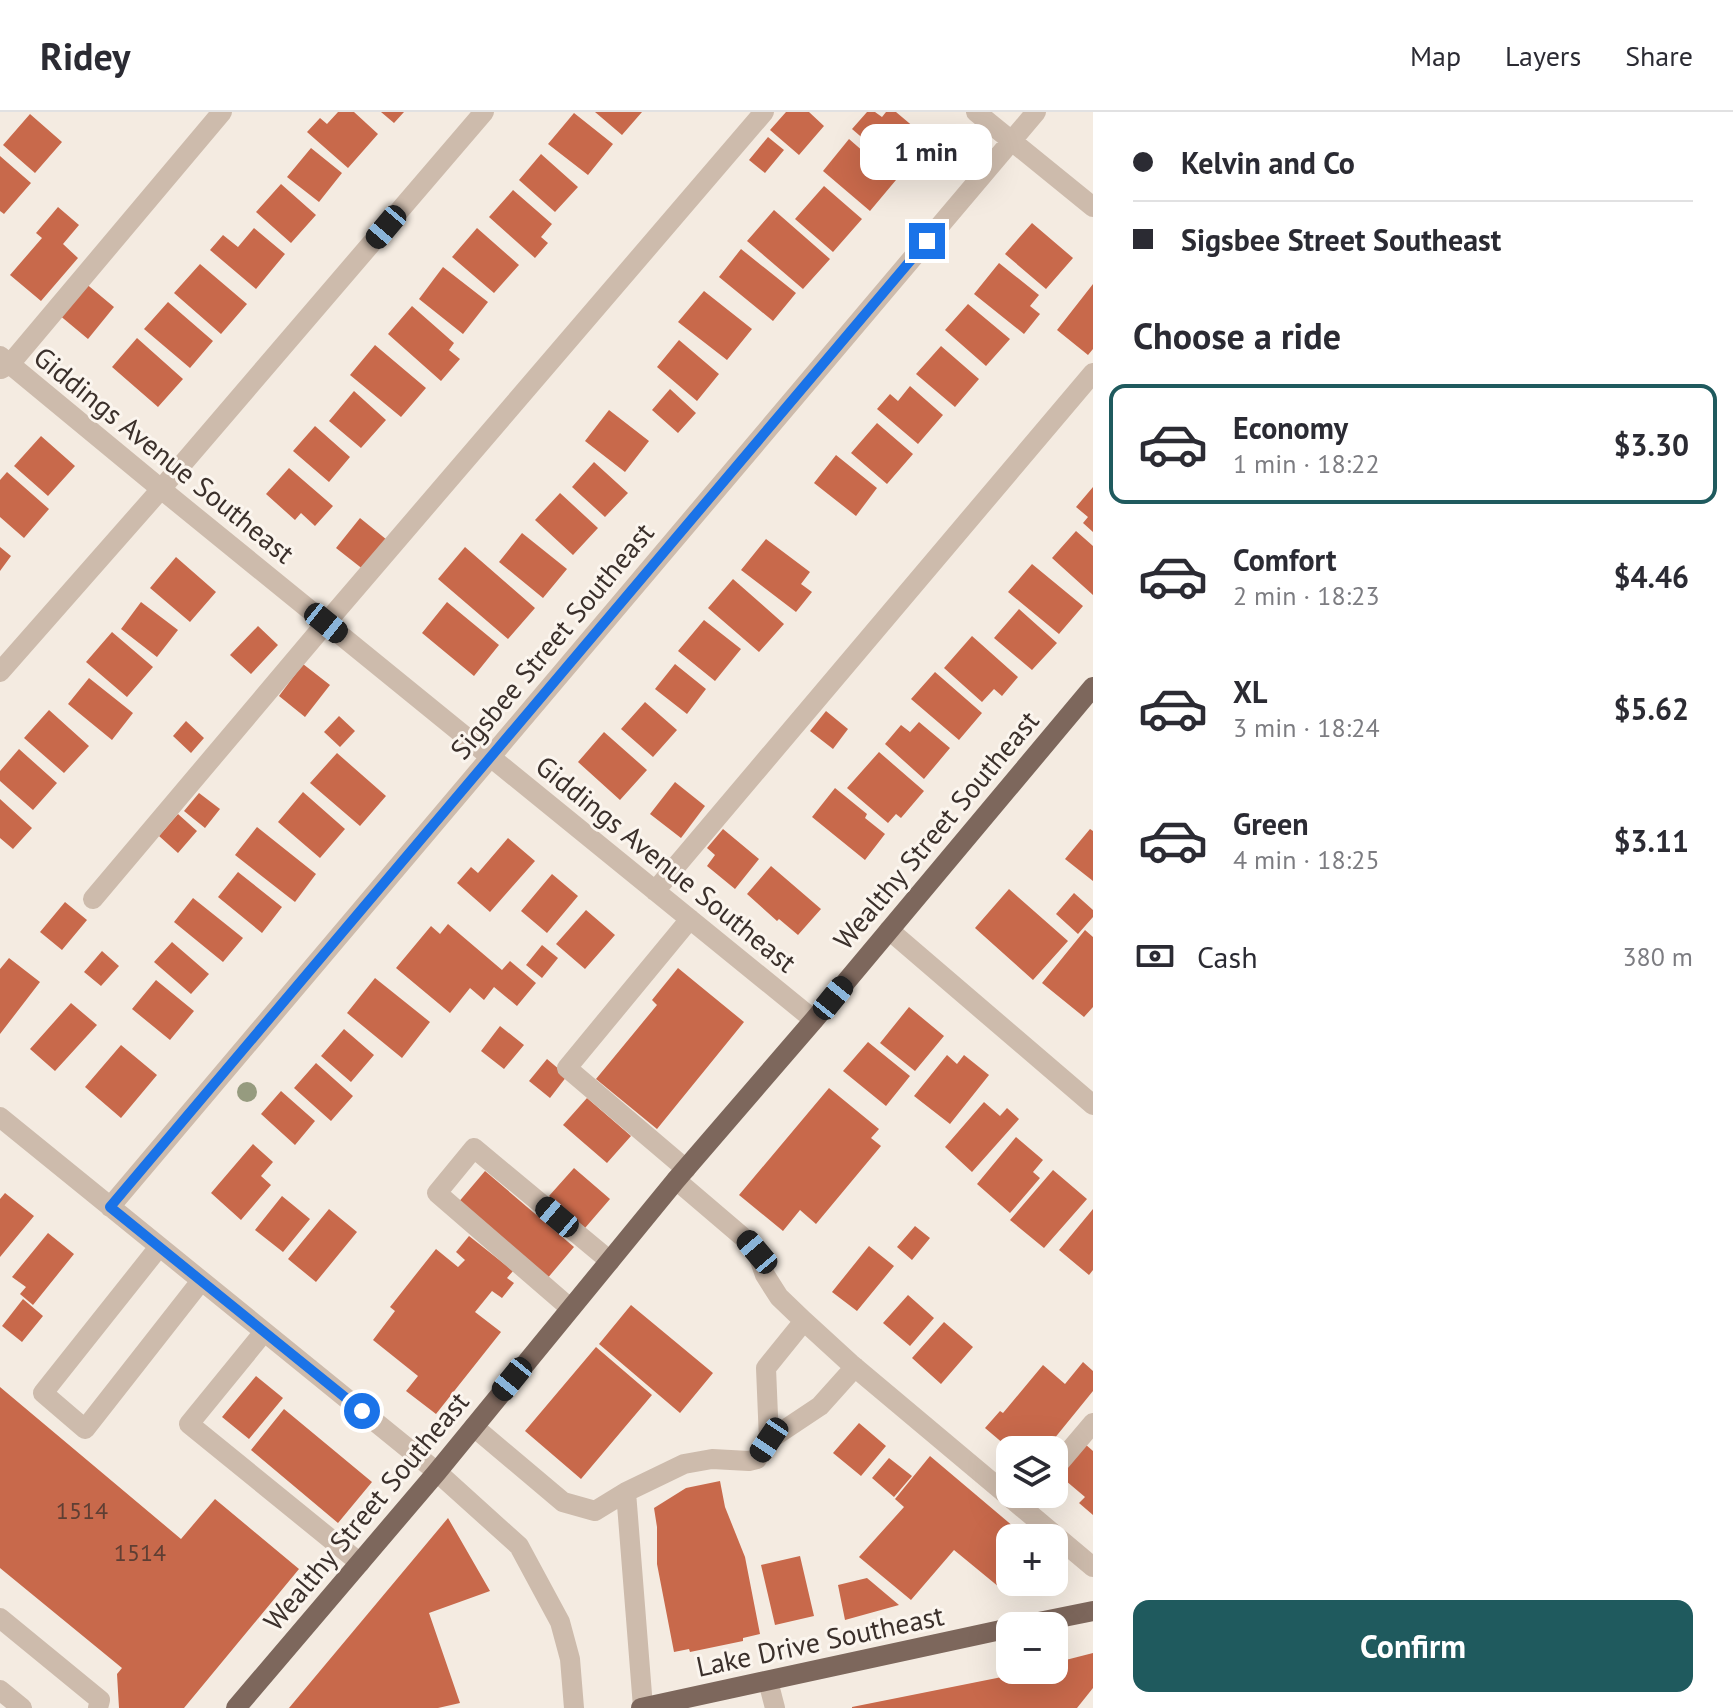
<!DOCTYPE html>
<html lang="en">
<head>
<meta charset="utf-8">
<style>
	body { margin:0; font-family:"PT Sans",sans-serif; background:#f2f2f3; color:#2b2b33; height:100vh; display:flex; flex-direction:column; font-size:30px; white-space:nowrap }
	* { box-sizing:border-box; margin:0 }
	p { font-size:26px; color:#7c7c81 }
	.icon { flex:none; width:44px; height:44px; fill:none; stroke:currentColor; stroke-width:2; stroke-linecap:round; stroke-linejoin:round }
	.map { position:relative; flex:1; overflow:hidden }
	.details { display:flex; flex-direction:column; background:#fff; width:640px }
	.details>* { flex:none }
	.banner { display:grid; align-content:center; height:176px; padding:0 40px; background:#fff }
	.controls { position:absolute; left:996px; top:1324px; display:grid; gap:16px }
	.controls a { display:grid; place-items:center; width:72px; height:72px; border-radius:16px; background:#fff; box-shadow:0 8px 32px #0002; font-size:40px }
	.end { position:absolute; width:36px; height:36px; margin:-18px; border:10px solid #1a73e8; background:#fff; box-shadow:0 0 0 4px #fff }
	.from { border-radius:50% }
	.bubble { position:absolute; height:56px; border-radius:16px; background:#fff; box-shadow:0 8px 32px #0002; font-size:26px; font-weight:800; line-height:56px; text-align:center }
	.car { position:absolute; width:24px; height:48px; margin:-24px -12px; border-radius:10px; box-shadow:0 0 6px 2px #0007; background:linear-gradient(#222 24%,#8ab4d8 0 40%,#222 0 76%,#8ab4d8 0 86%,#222 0) }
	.banner b { display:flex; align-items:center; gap:28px; height:76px; font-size:30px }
	.banner b+b { border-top:2px solid #e1e1e2 }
	.banner i { width:20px; height:20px; background:#2b2b33 }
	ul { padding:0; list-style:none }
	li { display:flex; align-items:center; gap:24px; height:120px; margin:0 16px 12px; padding:0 24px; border:4px solid transparent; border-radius:16px }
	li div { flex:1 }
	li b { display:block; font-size:30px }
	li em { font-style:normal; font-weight:800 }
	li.active { border-color:#1f5a5e }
	li>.icon { width:72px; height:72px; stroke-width:1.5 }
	h2 { padding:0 40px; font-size:36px; line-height:96px }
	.pay { display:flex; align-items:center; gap:20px; height:88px; padding:0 40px; font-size:30px }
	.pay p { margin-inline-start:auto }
	.primary-button { display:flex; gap:16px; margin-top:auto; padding:16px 40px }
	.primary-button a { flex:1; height:92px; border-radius:16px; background:#1f5a5e; color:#fff; font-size:32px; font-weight:800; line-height:92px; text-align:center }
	header { display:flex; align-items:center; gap:48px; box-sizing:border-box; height:112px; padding:0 40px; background:#fff; border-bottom:2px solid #e1e1e2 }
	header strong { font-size:38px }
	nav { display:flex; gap:44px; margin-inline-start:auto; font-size:28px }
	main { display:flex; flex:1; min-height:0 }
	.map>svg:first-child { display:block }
</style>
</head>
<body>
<header>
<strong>Ridey</strong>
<nav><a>Map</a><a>Layers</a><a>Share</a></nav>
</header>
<main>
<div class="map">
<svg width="1093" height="1596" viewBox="0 0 1093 1596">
	<rect width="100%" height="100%" fill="#f4ebe1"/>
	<path fill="#c8694b" d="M338,0h16l24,22 -30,34 -41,-36 13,-14 7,6z
		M381,0h23l-10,11z
		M595,0h47l-20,23z
		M786,0h23l15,14 -25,29 -29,-25z
		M867,0h8l7,5 4,-5h10l32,27 -27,32 -49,-42z
		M574,1l39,31 -25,31 -40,-31z
		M30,2l32,28 -27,31 -32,-28z
		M768,25l16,13 -19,23 -16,-13z
		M849,27l47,41 -26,31 -47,-40z
		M311,36l31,25 -23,29 -32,-25z
		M541,42l37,33 -23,25 -36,-32z
		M0,44l31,27 -27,31 -4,-3z
		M281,72l35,31 -25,28 -35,-31z
		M824,74l38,33 -29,33 -38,-33z
		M513,78l39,34 -11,13 7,6 -13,15 -46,-41z
		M58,95l21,18 -16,19 15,14 -37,43 -31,-26 32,-37 -6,-5z
		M774,98l56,49 -27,30 -56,-48z
		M1032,111l41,35 -27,31 -41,-35z
		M254,116l31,26 -29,35 -46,-39 13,-15 15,12z
		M477,116l42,37 -25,28 -42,-36z
		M741,137l55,44 -23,28 -54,-44z
		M999,151l40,32 -9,11 10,8 -16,20 -50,-40z
		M200,152l47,40 -26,30 -47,-41z
		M443,155l45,35 -25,32 -44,-35z
		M84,170l30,25 -26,32 -30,-25z
		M1093,172v65l-5,6 -31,-25z
		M704,179l48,38 -25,31 -49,-38z
		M168,190l45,39 -23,27 -46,-39z
		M968,192l42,35 -24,27 -41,-36z
		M412,194l42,37 -5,7 11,9 -19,22 -53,-47z
		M137,226l46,41 -25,28 -46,-40z
		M679,228l40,34 -22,27 -40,-34z
		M375,233l51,43 -25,29 -51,-42z
		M941,234l38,33 -24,28 -39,-33z
		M910,274l33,29 -25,29 -41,-35 13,-15 8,7z
		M670,277l26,24 -18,20 -26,-23z
		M354,279l32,29 -25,28 -32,-27z
		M609,298l40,31 -24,31 -40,-31z
		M877,311l36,31 -26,30 -36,-31z
		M315,314l35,31 -21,25 -36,-31z
		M41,324l34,30 -27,30 -34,-30z
		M836,343l41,33 -21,28 -42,-33z
		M594,350l34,31 -23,24 -33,-30z
		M289,356l44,38 -18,20 -14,-13 -6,7 -29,-26z
		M7,360l42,37 -25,29 -24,-21v-37z
		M1093,375v45l-10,-9 5,-6 -12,-10z
		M560,381l38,35 -25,27 -38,-35z
		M360,406l27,22 -23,30 -28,-22z
		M1076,419l17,15v49l-41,-37z
		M522,421l45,36 -24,29 -44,-36z
		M766,427l44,33 -9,12 11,8 -16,20 -55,-42z
		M0,435l11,9 -11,15z
		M465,435l70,61 -27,31 -70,-60z
		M176,445l40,35 -26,30 -40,-34z
		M1032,452l51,42 -24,28 -51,-42z
		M733,467l51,45 -25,28 -51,-44z
		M141,490l37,28 -21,27 -36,-28z
		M447,490l52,43 -25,31 -52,-43z
		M1019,497l38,34 -25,27 -38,-32z
		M704,508l37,29 -26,32 -37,-30z
		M258,514l20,19 -27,29 -21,-19z
		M112,520l41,35 -26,30 -41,-35z
		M972,524l46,41 -16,19 -8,-7 -12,13 -38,-34z
		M303,552l27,21 -25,32 -26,-21z
		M675,552l31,25 -19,25 -32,-25z
		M935,560l47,41 -23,27 -48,-41z
		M89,566l44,35 -21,27 -44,-36z
		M645,590l32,28 -24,27 -32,-28z
		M49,598l40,36 -25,27 -40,-35z
		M826,599l22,18 -15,20 -23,-18z
		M339,604l16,15 -15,16 -16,-15z
		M186,609l18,17 -13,15 -18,-17z
		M919,610l31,26 -26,31 -39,-35 16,-19 9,7z
		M604,620l43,38 -27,30 -42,-38z
		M19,637l38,34 -24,27 -33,-29v-10z
		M879,640l45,39 -23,27 -5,-4 -8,9 -41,-35z
		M337,641l49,43 -26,30 -50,-43z
		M675,670l30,24 -24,32 -31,-24z
		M835,676l32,26 -2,4 20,16 -20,26 -53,-43z
		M303,680l42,37 -25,29 -42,-36z
		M199,681l21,16 -15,19 -21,-17z
		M0,687l32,29 -19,21 -13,-11z
		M178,702l19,17 -19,22 -19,-17z
		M257,715l59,47 -21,28 -60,-47z
		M723,717l36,30 -24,30 -28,-23 8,-11 -8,-7z
		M1090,717l3,2v50l-28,-22z
		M508,726l27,23 -45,51 -33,-29 14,-16 7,6z
		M771,754l50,43 -23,26 -19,-16 -2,2 -30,-27z
		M238,760l44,35 -20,26 -44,-36z
		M552,762l26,22 -31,37 -26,-22z
		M1009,777l59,52 -35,39 -58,-52z
		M1074,781l19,17v7l-15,17 -22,-20z
		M193,786l50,40 -20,24 -49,-40z
		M65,790l22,18 -25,30 -22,-18z
		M586,798l29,25 -30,34 -29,-25z
		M448,812l54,46 8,-9 26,22 -19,23 -23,-19 -10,13 -14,-12 -20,25 -54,-45 35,-42 9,8z
		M1085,818l8,7v70l-9,10 -42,-34z
		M172,830l37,32 -18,20 -37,-32z
		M542,833l16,13 -16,20 -16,-13z
		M102,839l17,15 -18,20 -17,-14z
		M9,846l31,24 -40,52v-65z
		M678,856l66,54 -87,107 -61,-50 61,-74 -5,-5z
		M375,866l55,44 -28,36 -55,-45z
		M156,868l38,31 -24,29 -38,-31z
		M71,891l26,22 -42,46 -25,-22z
		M909,895l35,29 -29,35 -35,-28z
		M500,914l24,19 -20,24 -23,-18z
		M344,917l30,26 -23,27 -30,-26z
		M868,930l42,34 -24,30 -43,-35z
		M121,933l36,30 -36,43 -36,-31z
		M947,943l10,9 7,-9 25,20 -39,49 -36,-28z
		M547,947l20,17 -17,22 -21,-17z
		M316,951l37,33 -22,25 -37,-33z
		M829,976l50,41 -8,9 10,8 -65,78 -16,-14 -17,21 -44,-36z
		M281,979l34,30 -20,24 -34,-31z
		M587,986l44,38 -24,27 -44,-38z
		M984,990l16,14 7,-8 12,11 -47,53 -27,-25z
		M1016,1025l27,23 -10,12 7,6 -30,35 -33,-29z
		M253,1032l20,18 -12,14 10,9 -30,35 -30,-27z
		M574,1056l36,31 -25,29 -36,-32z
		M1053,1058l34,29 -43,49 -34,-28z
		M485,1059l89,76 -28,33 -89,-76z
		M5,1081l29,23 -34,41v-58z
		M282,1084l28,23 -27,33 -28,-22z
		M329,1097l28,23 -41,50 -28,-23z
		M1093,1097v61l-4,5 -30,-25z
		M915,1114l15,12 -18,22 -15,-13z
		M48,1121l26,21 -41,51 -13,-11 6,-7 -14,-10z
		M469,1124l44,35 -6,7 7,5 -12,15 -10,-7 -17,21 26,20 -65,82 -30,-23 12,-15 -45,-36 22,-29 -5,-4 46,-58 22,18 7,-7 -9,-8z
		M869,1134l25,20 -37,45 -25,-19z
		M908,1183l26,23 -24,28 -27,-23z
		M23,1187l20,17 -21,26 -20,-16z
		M631,1193l82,68 -33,40 -81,-69z
		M944,1210l29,25 -32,37 -29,-26z
		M596,1235l56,48 -71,84 -56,-48z
		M1083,1250l10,9v20l-48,59h-34l-26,-22 15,-17 3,2 40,-48 22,19z
		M256,1264l27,22 -34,41 -27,-22z
		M0,1275l181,152 34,-40 84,70 -115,139h-65l-2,-34 5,-6 -122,-100z
		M284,1297l88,73 -34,41 -87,-73z
		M859,1311l27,23 -25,30 -28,-23z
		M1085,1332l8,7v64l-14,-12 6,-6 -26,-22z
		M930,1344l97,82h-17v44l8,1 -19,4 -45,-37 -43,50 -52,-43 45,-50 -9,-8z
		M889,1346l23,18 -18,21 -22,-19z
		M720,1369l5,26 20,50 15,77 -17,4v3l-53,11 -1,-3 -15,3 -17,-88v-37l-3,-19 32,-20z
		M448,1406l42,73 -61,22 31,90 -22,5h-149z
		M800,1444l14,60 -39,9 -14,-60z
		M867,1466l32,27 -54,15 -7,-35z
		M1093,1541v35l-16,20h-225v-1l145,-29 30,-8h27v-7z"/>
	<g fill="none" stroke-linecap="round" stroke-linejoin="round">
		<path stroke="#cdbbac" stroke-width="20" d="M976,0l117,95
			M0,244l161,133 653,531
			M1,257l9,-5 212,-252
			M0,560l161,-183 323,-377
			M655,779l438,-518
			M93,787l233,-276 438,-511
			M889,818l204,175
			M0,1005l437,355 82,74 41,76 10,37 4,49
			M686,1057l-119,-101 123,-149
			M676,1068l68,58 13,14 8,23 14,22 25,24 47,43 242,203
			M110,1095l926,-1095
			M159,1135l-116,146 42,36 116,-148
			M570,1196l-133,-115 37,-45 136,113
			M264,1220l-75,92 171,139
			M474,1315l89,75 32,9 31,-19 58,-28 28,-5 37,2 8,-2 12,-19 51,-34 35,-39
			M769,1328l-3,-72 38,-47
			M1054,1357l39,-46
			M626,1380l17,215
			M0,1506l100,82 -2,8
			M768,1569l7,27
			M0,1578l22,18"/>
		<path stroke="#7d675c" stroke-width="20" d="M1019,1514l74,-15
			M236,1596l201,-236 239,-292 138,-160 279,-333
			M641,1596l369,-80"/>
	</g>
	<circle fill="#969b7f" cx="247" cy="980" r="10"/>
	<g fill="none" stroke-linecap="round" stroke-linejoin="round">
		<path stroke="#1a73e8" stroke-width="10" d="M362,1299l-252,-204 817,-966"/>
	</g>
	<g text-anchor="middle" stroke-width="6" stroke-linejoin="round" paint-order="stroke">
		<g font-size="24" fill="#5e3e33">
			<text x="82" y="1407">1514</text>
			<text x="140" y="1449">1514</text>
		</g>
		<g font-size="28" fill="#3b302b" stroke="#fbf5ee">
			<text transform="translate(164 343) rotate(39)" y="10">Giddings Avenue Southeast</text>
			<text transform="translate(552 529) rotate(-50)" y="10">Sigsbee Street Southeast</text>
			<text transform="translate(936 718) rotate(-50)" y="10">Wealthy Street Southeast</text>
			<text transform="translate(666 752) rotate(39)" y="10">Giddings Avenue Southeast</text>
			<text transform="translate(366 1399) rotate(-50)" y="10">Wealthy Street Southeast</text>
			<text transform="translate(820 1529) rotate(-12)" y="10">Lake Drive Southeast</text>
		</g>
	</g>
</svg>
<div class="controls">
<a><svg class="icon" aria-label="layers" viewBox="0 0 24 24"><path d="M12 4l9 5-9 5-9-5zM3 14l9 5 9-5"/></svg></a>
<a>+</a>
<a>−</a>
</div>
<i class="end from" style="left:362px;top:1299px"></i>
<i class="end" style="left:927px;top:129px"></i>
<div class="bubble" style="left:860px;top:12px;width:132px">1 min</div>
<i class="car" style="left:386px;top:115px;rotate:220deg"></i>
<i class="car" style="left:326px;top:511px;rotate:129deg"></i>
<i class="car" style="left:833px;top:886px;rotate:39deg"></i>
<i class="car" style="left:557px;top:1105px;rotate:310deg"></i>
<i class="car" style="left:757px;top:1140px;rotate:320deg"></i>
<i class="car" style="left:512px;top:1267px;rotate:219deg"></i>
<i class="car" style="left:769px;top:1328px;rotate:214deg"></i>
</div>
<section class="details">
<div class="banner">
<b><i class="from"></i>Kelvin and Co</b>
<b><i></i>Sigsbee Street Southeast</b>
</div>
<h2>Choose a ride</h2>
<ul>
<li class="active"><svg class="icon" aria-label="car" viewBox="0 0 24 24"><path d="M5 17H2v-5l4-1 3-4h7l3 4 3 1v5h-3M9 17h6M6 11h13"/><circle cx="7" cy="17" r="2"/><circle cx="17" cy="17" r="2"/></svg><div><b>Economy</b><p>1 min · 18:22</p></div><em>$3.30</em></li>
<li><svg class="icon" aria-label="car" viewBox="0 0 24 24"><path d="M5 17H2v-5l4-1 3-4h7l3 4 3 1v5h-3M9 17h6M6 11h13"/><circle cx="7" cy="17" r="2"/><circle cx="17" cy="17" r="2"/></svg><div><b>Comfort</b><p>2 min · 18:23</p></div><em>$4.46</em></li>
<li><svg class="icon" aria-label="car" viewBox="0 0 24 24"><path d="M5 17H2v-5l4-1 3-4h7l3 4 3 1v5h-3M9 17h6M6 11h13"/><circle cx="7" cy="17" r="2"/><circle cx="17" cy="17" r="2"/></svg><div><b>XL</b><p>3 min · 18:24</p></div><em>$5.62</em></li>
<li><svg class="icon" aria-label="car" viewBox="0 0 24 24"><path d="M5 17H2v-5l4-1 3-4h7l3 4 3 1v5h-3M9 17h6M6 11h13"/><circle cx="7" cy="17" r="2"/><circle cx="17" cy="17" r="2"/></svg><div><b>Green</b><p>4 min · 18:25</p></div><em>$3.11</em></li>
</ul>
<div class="pay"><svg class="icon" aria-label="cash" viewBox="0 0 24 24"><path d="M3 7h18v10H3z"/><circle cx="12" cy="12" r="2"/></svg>Cash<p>380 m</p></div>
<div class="primary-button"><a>Confirm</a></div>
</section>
</main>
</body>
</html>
